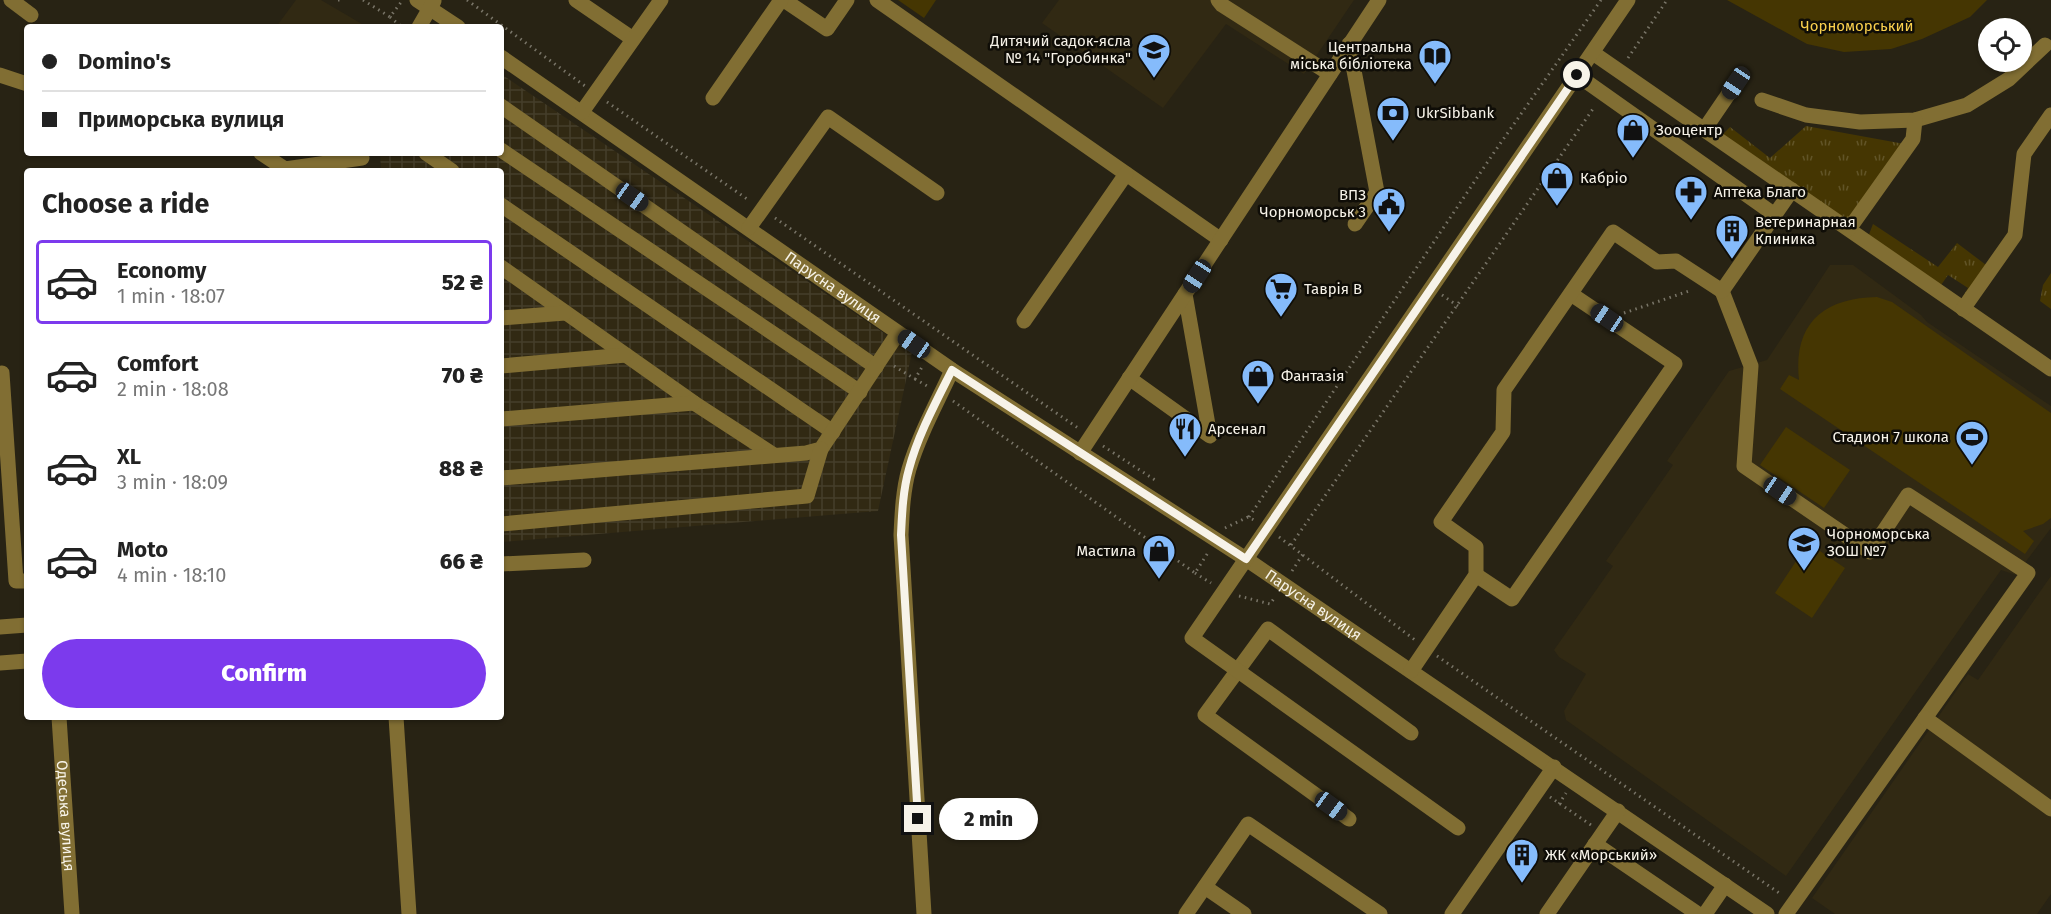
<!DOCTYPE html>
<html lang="en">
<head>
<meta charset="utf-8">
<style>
	body { margin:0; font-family:"Fira Sans",sans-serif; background:#f2f2f2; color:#222; height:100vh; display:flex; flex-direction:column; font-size:22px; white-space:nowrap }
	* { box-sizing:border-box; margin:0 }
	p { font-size:20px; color:#767676 }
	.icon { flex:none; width:33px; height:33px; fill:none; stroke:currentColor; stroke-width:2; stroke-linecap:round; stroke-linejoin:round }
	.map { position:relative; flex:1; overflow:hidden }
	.details { position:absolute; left:24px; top:168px; width:480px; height:552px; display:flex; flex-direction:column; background:#fff; border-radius:6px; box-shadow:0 2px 4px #0004 }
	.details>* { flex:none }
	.hud { position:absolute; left:24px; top:24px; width:480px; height:132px; border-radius:6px; box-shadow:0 2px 4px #0004; display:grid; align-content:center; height:132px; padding:0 18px; background:#fff }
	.controls { position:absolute; left:1978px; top:18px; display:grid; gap:12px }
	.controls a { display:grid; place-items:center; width:54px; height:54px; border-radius:50%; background:#fff; box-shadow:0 2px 4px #0004; font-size:30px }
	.end { position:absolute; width:27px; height:27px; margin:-14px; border:8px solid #f7f3e9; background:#111; box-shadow:0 0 0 3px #111 }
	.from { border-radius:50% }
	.bubble { position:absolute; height:42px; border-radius:21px; background:#fff; box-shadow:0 2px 4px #0004; font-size:20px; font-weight:800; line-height:42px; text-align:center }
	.car { position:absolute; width:18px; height:36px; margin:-18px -9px; border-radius:8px; box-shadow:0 0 4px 2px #0007; background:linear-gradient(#222 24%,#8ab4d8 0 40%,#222 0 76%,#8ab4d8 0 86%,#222 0) }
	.hud b { display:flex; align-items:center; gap:21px; height:57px; font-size:22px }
	.hud b+b { border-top:2px solid #e0e0e0 }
	.hud i { width:15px; height:15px; background:#222 }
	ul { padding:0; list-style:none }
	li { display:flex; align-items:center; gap:18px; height:84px; margin:0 12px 9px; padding:0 6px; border:3px solid transparent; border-radius:6px }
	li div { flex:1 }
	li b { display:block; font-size:22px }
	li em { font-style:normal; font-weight:800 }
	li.active { border-color:#7c3aed }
	li>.icon { width:54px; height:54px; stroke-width:1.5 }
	h2 { padding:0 18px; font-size:27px; line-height:72px }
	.cta { display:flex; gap:12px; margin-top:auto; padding:12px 18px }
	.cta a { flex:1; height:69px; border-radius:36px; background:#7c3aed; color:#fff; font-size:24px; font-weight:800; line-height:69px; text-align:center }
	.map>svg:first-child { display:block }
</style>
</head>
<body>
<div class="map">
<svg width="2051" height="914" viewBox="0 0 2051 914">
	<defs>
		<pattern id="industrial-grid" width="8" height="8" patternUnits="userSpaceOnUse" patternTransform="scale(1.5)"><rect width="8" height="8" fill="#312913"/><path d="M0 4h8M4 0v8" fill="none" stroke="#453e2a"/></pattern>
		<pattern id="grass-tufts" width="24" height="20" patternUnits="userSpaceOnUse" patternTransform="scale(1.5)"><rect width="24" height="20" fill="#453602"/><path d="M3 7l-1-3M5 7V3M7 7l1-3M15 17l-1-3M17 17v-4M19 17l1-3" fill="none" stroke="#615427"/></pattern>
	</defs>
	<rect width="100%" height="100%" fill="#282314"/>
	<path fill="#312913" d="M296,0h25l46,27h-91z
		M1059,0h295l-50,74 -78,-50 -63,84 -121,-85z
		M1830,265h23l68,50 6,7 124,84v122l-35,47 -15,-5 -215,306 -220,-156 -2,-9 22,-37 -27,-17 -5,-7 59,-84 -7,-5 67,-96 -6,-4 62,-90 38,-11z
		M2051,576v318l-14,20h-202l-23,-16 156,-224 10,6z"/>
	<path fill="url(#industrial-grid)" d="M501,74l411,278 -34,159 -377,31v-371h-120l-1,-18h121z"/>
	<path fill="url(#grass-tufts)" d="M1806,126l104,19 -61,84 -131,-90 12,-12 40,31z
		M1873,224l65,43 19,-24 33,25 -30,33 8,-13 -20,-13 -9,13 -71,-51z
		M2051,273v36l-11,-8 3,-16z"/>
	<path fill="#453602" d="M898,0h38l-12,18z
		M1727,0h260l-17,17 -48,22 -31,10 -47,3 -37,-8z
		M1877,297l15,5 159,111v105l-8,6 -20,7 11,10 -9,13 -245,-165 9,-14 10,5c-6,-56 24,-82 78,-83z
		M1786,427l64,43 -26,38 -64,-43z
		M1808,543l37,25 -33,50 -37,-25z"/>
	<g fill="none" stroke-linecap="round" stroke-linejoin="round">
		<path stroke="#797568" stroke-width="3" stroke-dasharray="1.5 4.5" stroke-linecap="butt" d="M338,0h2
			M363,0l27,17 12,-16
			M467,0l118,86
			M390,17l12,10
			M1628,58l39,-58
			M607,102l143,99
			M775,218l303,210
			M1442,295l16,11
			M1624,313l68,-23
			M894,366l21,13 7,-12
			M915,379l14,8
			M953,401l242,172 14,-22
			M1103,446l52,34
			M1249,517l246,-366 106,-151
			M1225,528l23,-11 6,3
			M1279,537l136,103
			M1291,545l304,-439
			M1292,571l11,-17
			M1195,573l16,10
			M1239,596l31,8 5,-7
			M1437,656l345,239
			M1550,797l41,28
			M1559,804l7,-11"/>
		<g stroke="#816e33" stroke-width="15">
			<path d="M11,0l20,15"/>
			<path d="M417,0l41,27"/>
			<path d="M576,0l57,39"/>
			<path d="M784,0l43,29 20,-29"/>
			<path d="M877,0l344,240"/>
			<path d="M1218,0l4,5 108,69"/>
			<path d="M419,27l15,-26"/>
			<path d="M1349,44l28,148 -22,32"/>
			<path d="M1593,53l458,316"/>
			<path id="s1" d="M501,57l451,313 294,189 521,355"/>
			<path d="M0,75l27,9"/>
			<path d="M1577,75l198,140"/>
			<path d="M713,98l68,-98"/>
			<path d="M1762,100l44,15 54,7 55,-2 52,-15 42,-26 36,-34"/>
			<path d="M501,106l375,261"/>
			<path d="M582,112l79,-112"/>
			<path d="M1704,130l32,-47"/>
			<path d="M501,150l359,242"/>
			<path d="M261,153l24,16 77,-11"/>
			<path d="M426,153l26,18"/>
			<path d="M501,205l332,227"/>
			<path d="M749,228l79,-111 109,76"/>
			<path d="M1849,229l64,-90 2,-19"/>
			<path d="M501,267l193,136 80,52"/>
			<path d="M1722,291l29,75 -7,100 126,86 38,-57 120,78 -242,341"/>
			<path d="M1963,309l52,-74 9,-81 27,-39"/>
			<path d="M501,318l64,-5"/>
			<path d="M1024,321l102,-147"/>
			<path d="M501,366l125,-11"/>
			<path d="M2,373l14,208h11"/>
			<path d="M1129,378l81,58 -25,-142"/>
			<path d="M501,419l193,-16"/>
			<path d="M1080,453l299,-453"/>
			<path d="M501,478l305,-25 15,-4 77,-116"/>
			<path d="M501,524l306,-28 14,-47"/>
			<path d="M501,564l83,-4"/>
			<path d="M1476,575l36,24 163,-235 -104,-70"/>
			<path d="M0,627l27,-2"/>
			<path d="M0,663l27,-2"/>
			<path d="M1411,671l65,-96v-28l-35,-25 62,-90 1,-42 109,-158 44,30 19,-1 46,30 70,-101"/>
			<path id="s2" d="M59,717l13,197"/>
			<path d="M396,717l13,197"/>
			<path d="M1925,718l126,91"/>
			<path d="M1349,819l-144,-104 63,-86 143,104"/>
			<path d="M1458,828l-266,-190 436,-638"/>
			<path d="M1595,844l103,70"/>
			<path d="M1205,887l39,27"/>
			<path d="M924,914l-23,-379c1,-22 2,-45 8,-66 10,-34 28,-66 43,-99"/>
			<path d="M1186,914l62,-90 132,90"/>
			<path d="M1452,914l102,-147"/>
			<path d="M1547,914l71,-103"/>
			<path d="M1705,914l20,-29"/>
		</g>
	</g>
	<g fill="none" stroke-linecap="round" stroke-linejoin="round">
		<path stroke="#f7f3e9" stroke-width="8" d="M918,819l-17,-284c1,-22 2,-45 8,-66 9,-34 27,-67 43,-99l294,189 331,-484"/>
	</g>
	<defs>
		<g id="school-pin" transform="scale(1.725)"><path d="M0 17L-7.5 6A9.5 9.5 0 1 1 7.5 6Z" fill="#85bbfb" stroke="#0f0d07"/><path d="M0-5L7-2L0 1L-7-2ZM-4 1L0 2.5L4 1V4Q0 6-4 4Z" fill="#111"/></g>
		<g id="library-pin" transform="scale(1.725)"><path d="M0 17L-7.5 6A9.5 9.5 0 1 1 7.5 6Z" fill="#85bbfb" stroke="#0f0d07"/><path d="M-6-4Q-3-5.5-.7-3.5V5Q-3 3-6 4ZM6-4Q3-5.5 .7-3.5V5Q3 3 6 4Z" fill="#111"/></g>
		<g id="bank-pin" transform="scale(1.725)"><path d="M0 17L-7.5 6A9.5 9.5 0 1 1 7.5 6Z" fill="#85bbfb" stroke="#0f0d07"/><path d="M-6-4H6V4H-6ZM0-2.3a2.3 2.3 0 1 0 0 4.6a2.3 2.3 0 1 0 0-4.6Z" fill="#111"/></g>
		<g id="shop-pin" transform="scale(1.725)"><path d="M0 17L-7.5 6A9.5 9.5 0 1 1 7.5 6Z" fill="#85bbfb" stroke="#0f0d07"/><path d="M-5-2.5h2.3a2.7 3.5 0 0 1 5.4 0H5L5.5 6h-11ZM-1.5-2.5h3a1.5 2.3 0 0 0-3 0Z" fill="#111"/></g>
		<g id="pharmacy-pin" transform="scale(1.725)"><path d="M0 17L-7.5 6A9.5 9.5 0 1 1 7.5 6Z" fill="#85bbfb" stroke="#0f0d07"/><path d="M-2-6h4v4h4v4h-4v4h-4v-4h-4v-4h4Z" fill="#111"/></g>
		<g id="civic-pin" transform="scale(1.725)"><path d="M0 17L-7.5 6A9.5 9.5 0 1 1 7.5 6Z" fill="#85bbfb" stroke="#0f0d07"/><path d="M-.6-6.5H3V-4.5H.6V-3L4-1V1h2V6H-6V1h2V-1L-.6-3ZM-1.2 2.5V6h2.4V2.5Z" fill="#111"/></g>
		<g id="building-pin" transform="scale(1.725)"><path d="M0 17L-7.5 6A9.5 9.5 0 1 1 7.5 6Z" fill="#85bbfb" stroke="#0f0d07"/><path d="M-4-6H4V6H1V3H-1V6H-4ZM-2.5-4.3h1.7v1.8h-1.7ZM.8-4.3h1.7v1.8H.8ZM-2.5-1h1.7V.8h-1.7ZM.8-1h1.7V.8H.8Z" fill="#111"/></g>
		<g id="supermarket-pin" transform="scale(1.725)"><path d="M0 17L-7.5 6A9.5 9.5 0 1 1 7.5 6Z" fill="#85bbfb" stroke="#0f0d07"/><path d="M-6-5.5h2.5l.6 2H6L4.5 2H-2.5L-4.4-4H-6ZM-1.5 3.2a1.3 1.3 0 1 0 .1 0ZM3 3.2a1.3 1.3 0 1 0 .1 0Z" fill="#111"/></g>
		<g id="restaurant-pin" transform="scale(1.725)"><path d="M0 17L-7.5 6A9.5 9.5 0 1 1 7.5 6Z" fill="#85bbfb" stroke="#0f0d07"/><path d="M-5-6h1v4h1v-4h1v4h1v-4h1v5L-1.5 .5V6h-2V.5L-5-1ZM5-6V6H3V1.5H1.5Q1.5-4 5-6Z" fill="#111"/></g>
		<g id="stadium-pin" transform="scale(1.725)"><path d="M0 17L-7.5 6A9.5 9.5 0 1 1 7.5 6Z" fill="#85bbfb" stroke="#0f0d07"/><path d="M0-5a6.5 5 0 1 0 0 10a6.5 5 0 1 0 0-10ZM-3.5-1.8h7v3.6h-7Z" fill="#111"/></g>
	</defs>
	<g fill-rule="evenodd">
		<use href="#school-pin" x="1154" y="50"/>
		<use href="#library-pin" x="1435" y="56"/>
		<use href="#bank-pin" x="1393" y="113"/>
		<use href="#shop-pin" x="1633" y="130"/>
		<use href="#shop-pin" x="1557" y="178"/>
		<use href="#pharmacy-pin" x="1691" y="192"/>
		<use href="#civic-pin" x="1389" y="204"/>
		<use href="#building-pin" x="1732" y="231"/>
		<use href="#supermarket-pin" x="1281" y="289"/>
		<use href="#shop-pin" x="1258" y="376"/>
		<use href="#restaurant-pin" x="1185" y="429"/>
		<use href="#stadium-pin" x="1972" y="437"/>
		<use href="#school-pin" x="1804" y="543"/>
		<use href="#shop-pin" x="1159" y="551"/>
		<use href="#building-pin" x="1522" y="855"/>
	</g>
	<g text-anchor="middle" stroke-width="5" stroke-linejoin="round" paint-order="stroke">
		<g font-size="15" fill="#fad04d" stroke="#0f0d07">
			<text x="1857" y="31">Чорноморський</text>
		</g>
		<g font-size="15" fill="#f7f3e9" stroke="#0f0d07" text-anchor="start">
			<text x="1131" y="46" text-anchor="end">Дитячий садок-ясла<tspan x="1131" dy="17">№ 14 "Горобинка"</tspan></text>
			<text x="1412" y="52" text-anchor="end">Центральна<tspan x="1412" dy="17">міська бібліотека</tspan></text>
			<text x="1416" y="118">UkrSibbank</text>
			<text x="1656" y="135">Зооцентр</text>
			<text x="1580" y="183">Кабріо</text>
			<text x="1714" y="197">Аптека Благо</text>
			<text x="1366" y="200" text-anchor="end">ВПЗ<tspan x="1366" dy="17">Чорноморськ 3</tspan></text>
			<text x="1755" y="227">Ветеринарная<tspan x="1755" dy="17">Клиника</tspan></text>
			<text x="1304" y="294">Таврія В</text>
			<text x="1281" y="381">Фантазія</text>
			<text x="1208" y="434">Арсенал</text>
			<text x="1949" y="442" text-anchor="end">Стадион 7 школа</text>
			<text x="1827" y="539">Чорноморська<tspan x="1827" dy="17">ЗОШ №7</tspan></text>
			<text x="1136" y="556" text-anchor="end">Мастила</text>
			<text x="1545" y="860">ЖК «Морський»</text>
		</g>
		<g font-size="15" fill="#f7f3e9" stroke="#0f0d07">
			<text dy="5" stroke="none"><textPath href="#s1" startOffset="404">Парусна вулиця</textPath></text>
			<text dy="5" stroke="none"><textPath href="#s1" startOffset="980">Парусна вулиця</textPath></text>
			<text dy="5" stroke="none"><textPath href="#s2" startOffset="99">Одеська вулиця</textPath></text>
		</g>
	</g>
</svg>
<div class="controls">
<a><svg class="icon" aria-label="locate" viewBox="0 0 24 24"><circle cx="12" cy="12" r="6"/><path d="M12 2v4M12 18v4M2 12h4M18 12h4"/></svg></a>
</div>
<i class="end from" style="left:1577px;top:75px"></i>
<i class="end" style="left:918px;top:819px"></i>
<div class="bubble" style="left:939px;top:798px;width:99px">2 min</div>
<i class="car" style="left:1736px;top:83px;rotate:214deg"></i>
<i class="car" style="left:632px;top:197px;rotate:125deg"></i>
<i class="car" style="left:1197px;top:276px;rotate:213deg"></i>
<i class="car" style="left:1607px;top:318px;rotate:304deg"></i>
<i class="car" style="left:914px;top:344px;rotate:305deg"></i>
<i class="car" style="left:1780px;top:491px;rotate:124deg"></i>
<i class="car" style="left:1331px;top:806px;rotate:126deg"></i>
<div class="hud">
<b><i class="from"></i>Domino's</b>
<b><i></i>Приморська вулиця</b>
</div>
<section class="details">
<h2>Choose a ride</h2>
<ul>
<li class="active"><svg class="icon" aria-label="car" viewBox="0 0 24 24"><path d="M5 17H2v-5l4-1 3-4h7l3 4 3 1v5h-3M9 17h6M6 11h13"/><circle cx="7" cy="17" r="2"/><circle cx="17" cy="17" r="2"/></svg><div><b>Economy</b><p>1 min · 18:07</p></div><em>52 ₴</em></li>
<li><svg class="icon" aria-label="car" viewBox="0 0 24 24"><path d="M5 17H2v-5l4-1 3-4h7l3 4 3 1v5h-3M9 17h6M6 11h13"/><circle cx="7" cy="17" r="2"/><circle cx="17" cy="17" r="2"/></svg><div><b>Comfort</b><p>2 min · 18:08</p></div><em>70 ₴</em></li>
<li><svg class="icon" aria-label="car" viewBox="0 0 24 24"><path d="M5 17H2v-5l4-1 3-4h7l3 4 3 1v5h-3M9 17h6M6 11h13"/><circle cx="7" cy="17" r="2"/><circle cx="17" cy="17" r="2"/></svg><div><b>XL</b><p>3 min · 18:09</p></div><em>88 ₴</em></li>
<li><svg class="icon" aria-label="car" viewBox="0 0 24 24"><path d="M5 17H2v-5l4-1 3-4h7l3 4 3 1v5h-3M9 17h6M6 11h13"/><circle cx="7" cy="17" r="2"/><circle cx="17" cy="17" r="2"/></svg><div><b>Moto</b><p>4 min · 18:10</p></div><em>66 ₴</em></li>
</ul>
<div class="cta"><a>Confirm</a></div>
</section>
</div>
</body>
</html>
